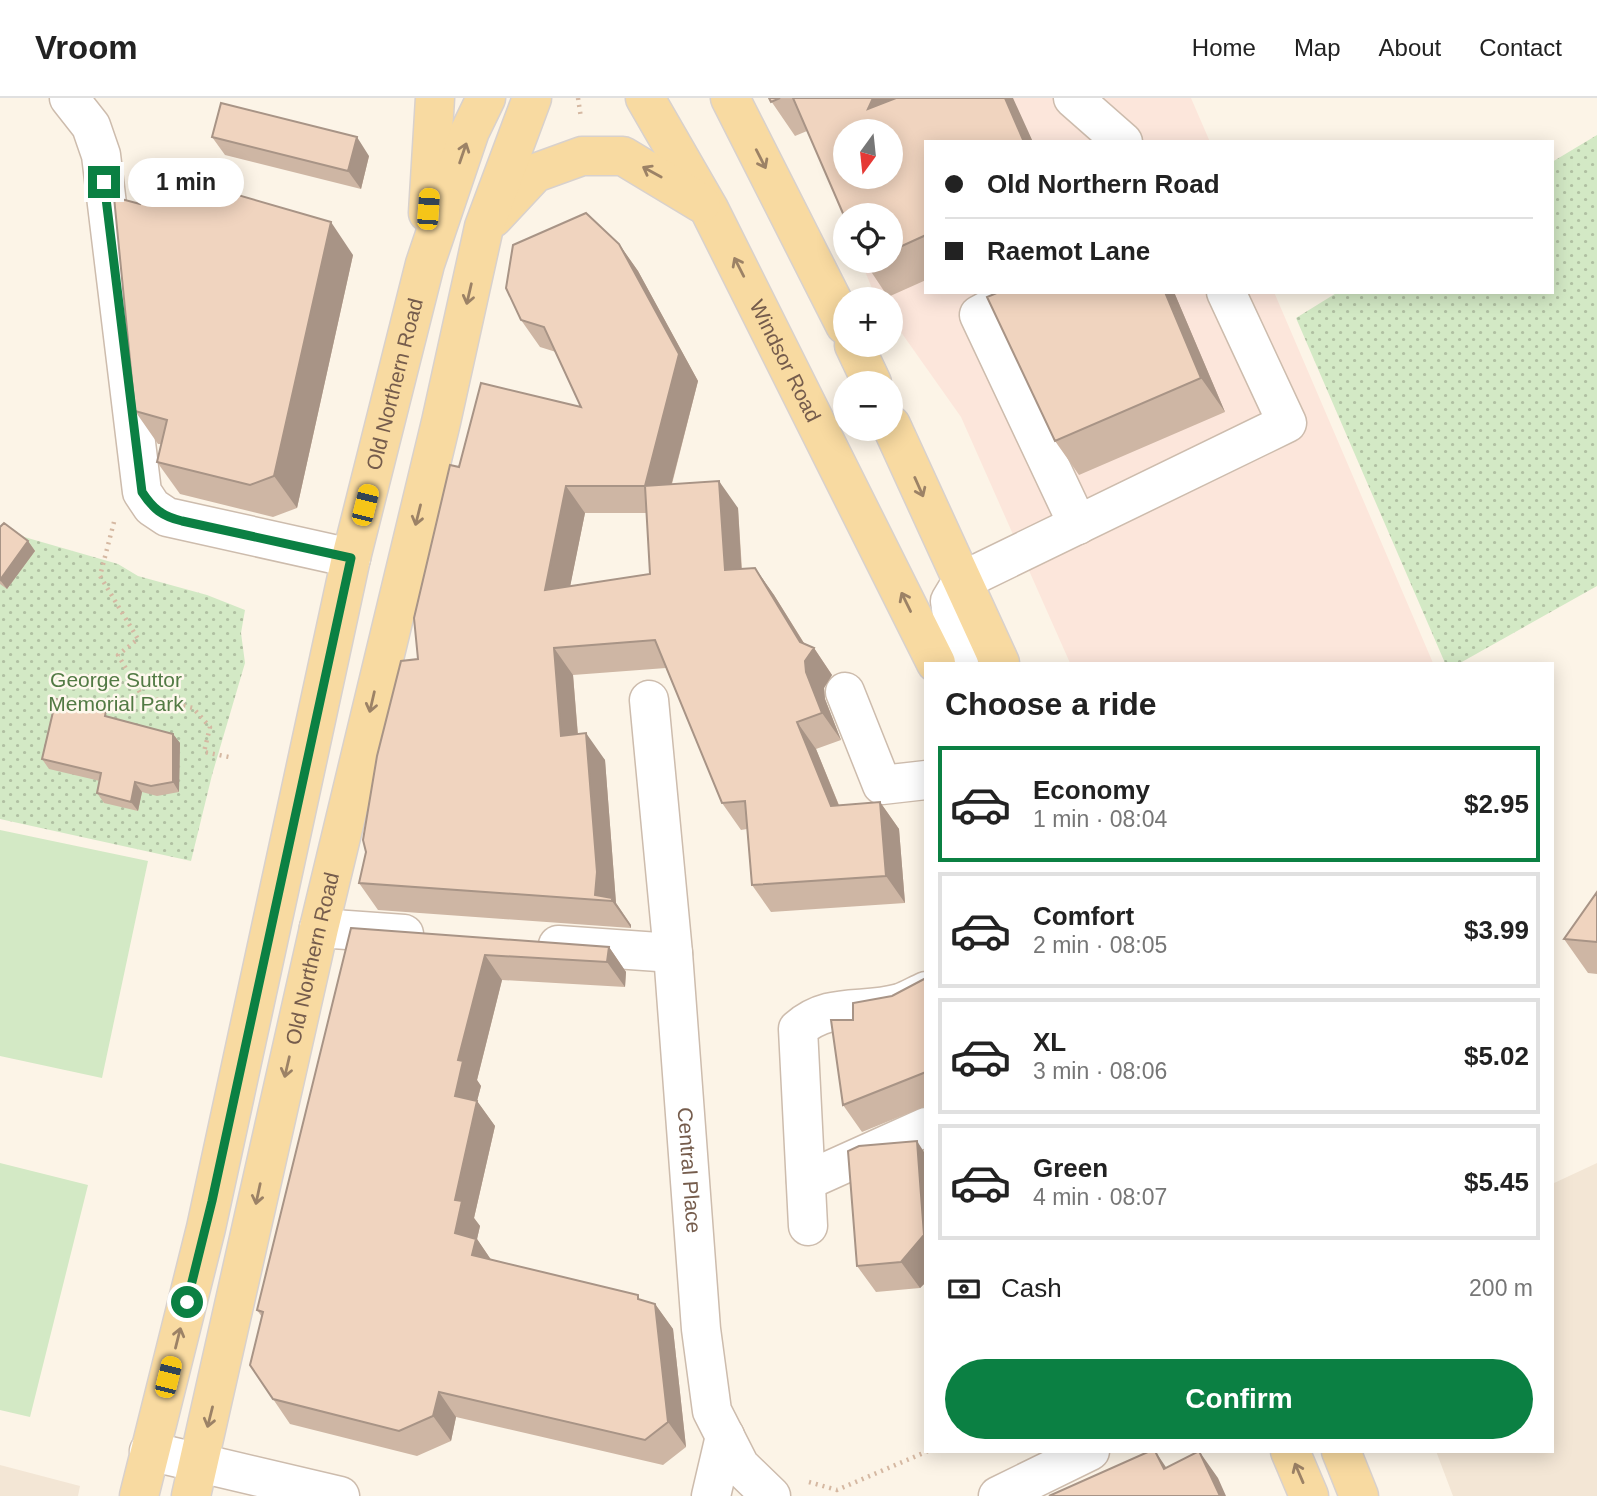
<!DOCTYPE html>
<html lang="en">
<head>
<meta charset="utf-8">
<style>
	body { margin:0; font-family:Helvetica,sans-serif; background:#f6f6f6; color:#222; height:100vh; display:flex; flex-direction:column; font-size:26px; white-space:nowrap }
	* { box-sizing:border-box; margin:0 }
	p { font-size:23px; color:#767676 }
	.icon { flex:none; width:38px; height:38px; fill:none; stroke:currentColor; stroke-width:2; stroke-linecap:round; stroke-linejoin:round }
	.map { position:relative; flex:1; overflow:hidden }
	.details { position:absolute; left:924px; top:564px; width:630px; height:791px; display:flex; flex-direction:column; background:#fff; border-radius:0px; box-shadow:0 4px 18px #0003 }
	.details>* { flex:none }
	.hud { position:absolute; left:924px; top:42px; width:630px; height:154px; border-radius:0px; box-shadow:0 4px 18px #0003; display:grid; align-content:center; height:154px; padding:0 21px; background:#fff }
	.needle { width:46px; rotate:195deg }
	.controls { position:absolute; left:833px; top:21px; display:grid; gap:14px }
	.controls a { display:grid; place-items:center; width:70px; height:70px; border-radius:50%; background:#fff; box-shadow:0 4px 18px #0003; font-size:35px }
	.end { position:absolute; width:32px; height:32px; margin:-16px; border:9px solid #0b8043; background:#fff; box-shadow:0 0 0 4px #fff }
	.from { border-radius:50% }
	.bubble { position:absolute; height:49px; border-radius:24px; background:#fff; box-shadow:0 4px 18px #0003; font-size:23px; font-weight:800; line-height:49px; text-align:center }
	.car { position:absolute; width:21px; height:42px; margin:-21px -10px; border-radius:9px; box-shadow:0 0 5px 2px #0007; background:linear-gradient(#f5c518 24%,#345 0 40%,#f5c518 0 76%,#345 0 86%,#f5c518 0) }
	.hud b { display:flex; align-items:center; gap:24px; height:66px; font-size:26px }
	.hud b+b { border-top:2px solid #e0e0e0 }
	.hud i { width:18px; height:18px; background:#222 }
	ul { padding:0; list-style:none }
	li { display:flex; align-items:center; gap:21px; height:116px; margin:0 14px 10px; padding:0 7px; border:4px solid #e0e0e0; border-radius:0px }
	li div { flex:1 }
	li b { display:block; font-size:26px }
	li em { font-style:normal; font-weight:800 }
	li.current { border-color:#0b8043 }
	li>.icon { width:63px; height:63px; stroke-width:1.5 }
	h2 { padding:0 21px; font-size:32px; line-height:84px }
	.pay { display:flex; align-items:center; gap:18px; height:77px; padding:0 21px; font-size:26px }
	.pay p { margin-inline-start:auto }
	.cta { display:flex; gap:14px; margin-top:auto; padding:14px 21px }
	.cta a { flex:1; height:80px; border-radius:42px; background:#0b8043; color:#fff; font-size:28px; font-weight:800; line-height:80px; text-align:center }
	header { display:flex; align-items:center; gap:42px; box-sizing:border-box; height:98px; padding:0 35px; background:#fff; border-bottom:2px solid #e0e0e0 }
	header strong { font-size:33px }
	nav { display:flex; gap:38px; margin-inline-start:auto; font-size:24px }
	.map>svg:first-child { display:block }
</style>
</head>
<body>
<header>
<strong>Vroom</strong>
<nav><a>Home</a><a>Map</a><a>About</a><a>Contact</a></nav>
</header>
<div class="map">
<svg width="1597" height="1398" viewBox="0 0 1597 1398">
	<defs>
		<pattern id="green-dots" width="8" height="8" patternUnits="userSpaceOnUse" patternTransform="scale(1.75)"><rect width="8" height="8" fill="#d3e9c5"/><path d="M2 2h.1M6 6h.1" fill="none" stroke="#b0c0a2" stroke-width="1.8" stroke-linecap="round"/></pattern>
	</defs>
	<rect width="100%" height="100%" fill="#fcf4e7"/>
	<path fill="#f3e6d5" d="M1597,1065v333h-144l-17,-45h116v-267z
		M0,1367l80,21 -2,10h-78z"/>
	<path fill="#fce6db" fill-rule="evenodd" d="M796,0h395l19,44h-284v150h348l159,371h-363l-109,-246 -70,-99v-19h-14l-2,-3 -14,-35h30v-46h-46v7zM845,33h46v46h-46z"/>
	<path fill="url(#green-dots)" d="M1597,37v451l-137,77h-15l-149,-345 42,-26h214v-130z
		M0,432l118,34 20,12 69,19 38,15 -4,23 4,30 -33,112 -21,86 -191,-42z"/>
	<path fill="#d3e9c5" d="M0,732l148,31 -46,217 -102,-22z
		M0,1065l88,22 -58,232 -30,-7z"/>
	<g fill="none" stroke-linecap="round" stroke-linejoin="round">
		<g stroke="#cdbcad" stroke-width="41">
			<g id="minor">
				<path d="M69,0l22,28 10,29 41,337 10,15 15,10 184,41"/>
				<path d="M1073,0l50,44"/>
				<path d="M1003,204l-24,13 99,210"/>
				<path d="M959,565l-9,-62 12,-20 325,-158 -61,-131"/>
				<path d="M845,594l37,93 44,-5"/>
				<path id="s1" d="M649,602l24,253 28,376 11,82 28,55 31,30"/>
				<path d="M319,830l85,6"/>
				<path d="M558,847l115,8"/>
				<path d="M806,1083l120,-54"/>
				<path d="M808,1128l-10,-197c32,-28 64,-15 102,-26 9,-3 17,-8 26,-12"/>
				<path d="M149,1353l191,45"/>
				<path d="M711,1398l14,-60"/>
				<path d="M998,1398l92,-45"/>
			</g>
		</g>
		<g stroke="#d8d1cd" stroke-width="41">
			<g id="major">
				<path id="s2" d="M645,0l64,111 227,454"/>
				<path d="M730,0l115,227"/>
				<path d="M428,115l7,-115"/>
				<path d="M493,120l42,-45 47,-17h41l78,47"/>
				<path d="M854,247l18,38"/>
				<path d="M891,327l109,238"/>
				<path d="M1290,1353l19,45"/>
				<path d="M1341,1353l18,45"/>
				<path id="s3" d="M139,1398l67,-268 145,-670 74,-294 45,-133 16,-33"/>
				<path id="s4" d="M191,1398l128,-568 122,-506 43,-195 48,-129"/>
			</g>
		</g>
		<path stroke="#d5b8a2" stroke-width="4.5" stroke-dasharray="2 5" stroke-linecap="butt" d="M578,0l3,20
			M114,424l-14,54 38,63 -20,16 24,41 51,12 17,19 -6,25 25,5
			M809,1384l28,8 91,-39"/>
		<use href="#minor" stroke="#fff" stroke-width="38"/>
		<use href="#major" stroke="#f8daa1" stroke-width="38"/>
	</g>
	<path fill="#ceb6a4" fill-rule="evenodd" d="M769,0h244l-87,44v138l-38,17 -24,-36h27v-46l-84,-84 -12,5z
		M212,39l157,19 -8,33 -136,-34z
		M140,106l213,51 -56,253 -24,9 -93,-23 -23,-32 4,-18h-3l-23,-33z
		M619,146l19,27 60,110 -26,103 66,24 4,61 13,-1 19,27 30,48 10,5 18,27 -8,13 1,11 16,41 -25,9 23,56 41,-3 19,27 6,74 -134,9 -19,-27 -5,-56 -6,1 -19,-27 -56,-135 -93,7 5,59 27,26 11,143 15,22v3l-253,-18 -19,-27 59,-224 41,-192 122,-60 -25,-55 -16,-5 -19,-27zM585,415h62l3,61 -80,12z
		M999,194h175l51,120 -146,63 -24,-34z
		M0,429l28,14 7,10 -28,38 -7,-5z
		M111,619l62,17 7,9 -1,49 -22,4 -15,-4 -4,19 -34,-8 -7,-10 3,-12 -51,-12 -7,-10z
		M1597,794v82l-9,-1 -24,-34z
		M351,830l258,19 17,25 -1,15 -123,-7 -25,100 4,6 -4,15 18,25 -21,92 6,8 -3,13 14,21 164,44 18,25 13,118 -23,18 -207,-48 -5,24 -34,15 -127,-32 -17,-25 -11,-82 -5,-7z
		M926,880v128l-64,26 -19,-27 10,-85 39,-24z
		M926,1057v127l-6,6 -44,4 -19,-26z"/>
	<path fill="#a89486" d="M873,0h42l-47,11z
		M1005,0h8l20,44h-9z
		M357,39l12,19 -8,33 -13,-18z
		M331,124l22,33 -56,253 -23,-32z
		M619,146l19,27 60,110 -34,132 -19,-27z
		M1165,194h9l51,120 -24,-34z
		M719,383l19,27 5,89 -18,-27z
		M566,388l19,27 -21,104 -19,-27z
		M28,443l7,10 -28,38 -7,-9z
		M755,470l19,27 36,58 4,-5 18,27 -8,13 1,11 16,41 -19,-27 -16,-41 -6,-30z
		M554,550l19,27 7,88 -19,-27z
		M797,624l19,27 34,84 -19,-27z
		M586,635l19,27 11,143 15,22v3l-19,-27 -17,-6z
		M173,636l7,9 -1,49 -6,-10z
		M135,684l7,10 -4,19 -7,-9z
		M880,704l19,27 6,74 -19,-27z
		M609,849l17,25 -1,15 -18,-25z
		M485,857l17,25 -25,100 4,6 -4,15 18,25 -21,92 6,8 -3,13 17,25 -4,17 -35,-48v-137l3,-36z
		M917,1043l9,14v127l-6,6 -19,-26z
		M655,1206l18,25 13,118 -18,-25z
		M439,1294l17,25 -5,24 -18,-25z
		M1155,1353l17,25 -8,-7z
		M1199,1353l19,27 8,18h-6z"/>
	<path fill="#f0d4bf" stroke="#a89486" stroke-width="2" fill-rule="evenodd" d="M769,0h11l-9,4z
		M793,0h80l-5,11 28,-11h109l19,44h-98v93l-35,16v-36h-46v3zM845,33h46v46h-46z
		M221,5l136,34 -9,34 -136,-34z
		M148,71l183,53 -57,254 -24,9 -93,-23 10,-42 -32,-9 -21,-214 26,7z
		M586,115l33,31 60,110 -34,132 74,-5 6,89 30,-2 45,74 14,6 -9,13 1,11 16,41 -25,9 34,84 49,-4 6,74 -134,9 -7,-84 -23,2 -67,-163 -101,8 7,88 25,-3 11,139 -2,23 17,3v3l-253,-18 7,-31 -3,-12 14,-84 24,-95 17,-2 -4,-41 36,-153 9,2 22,-84 100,24 -37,-80 -23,-7 -15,-32 7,-43zM566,388h79l5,88 -105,16z
		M999,194h166l36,86 -146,63 -68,-144z
		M4,425l24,18 -28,39v-53z
		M56,601l50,12 -1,5 68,18v48l-22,4 -16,-4 -4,20 -34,-9 4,-20 -59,-14z
		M1597,794v50l-33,-3z
		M351,830l258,19 -2,15 -122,-7 -27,105 5,1 -8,35 22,5 -22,99 7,1 -7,32 21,6 -4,16 166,40v4l17,5 13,118 -23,18 -206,-48 -6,24 -34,15 -126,-32 -23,-34 13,-53 -6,-2z
		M926,880v94l-83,33 -12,-85h22v-17l39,-7z
		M917,1043l7,94 -23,27 -44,4 -9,-115 11,-5z
		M1150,1353h5l9,18 35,-18 21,45h-171z"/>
	<defs><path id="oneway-shaft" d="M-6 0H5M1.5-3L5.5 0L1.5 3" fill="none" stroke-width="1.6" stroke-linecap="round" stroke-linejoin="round" transform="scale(1.75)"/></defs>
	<g stroke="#9c8266">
		<use href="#oneway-shaft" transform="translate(463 55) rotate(-71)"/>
		<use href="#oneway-shaft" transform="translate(761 61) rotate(63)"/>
		<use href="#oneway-shaft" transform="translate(652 74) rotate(-151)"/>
		<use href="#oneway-shaft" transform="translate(739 169) rotate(-117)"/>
		<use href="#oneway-shaft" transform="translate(469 196) rotate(103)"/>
		<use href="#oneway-shaft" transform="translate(919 389) rotate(66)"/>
		<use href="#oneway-shaft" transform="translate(418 417) rotate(104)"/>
		<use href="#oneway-shaft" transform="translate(906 504) rotate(-116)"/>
		<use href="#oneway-shaft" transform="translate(372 604) rotate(103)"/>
		<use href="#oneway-shaft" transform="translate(287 969) rotate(103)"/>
		<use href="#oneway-shaft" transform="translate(258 1096) rotate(102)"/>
		<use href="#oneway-shaft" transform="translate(178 1240) rotate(-76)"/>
		<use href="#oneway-shaft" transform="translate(210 1319) rotate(104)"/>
		<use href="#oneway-shaft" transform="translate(1299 1375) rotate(-113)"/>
	</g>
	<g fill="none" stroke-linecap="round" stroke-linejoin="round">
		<path stroke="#0b8043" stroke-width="9" d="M104,84l38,310c11,17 20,24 40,29l169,37 -139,643 -25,101"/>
	</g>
	<g text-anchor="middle" stroke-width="5" stroke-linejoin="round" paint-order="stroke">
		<g font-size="21" fill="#755c4c" stroke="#fef8ed">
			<text dy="7" stroke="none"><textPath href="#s2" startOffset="298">Windsor Road</textPath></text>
			<text dy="7" stroke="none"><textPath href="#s3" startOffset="1141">Old Northern Road</textPath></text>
			<text dy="7" stroke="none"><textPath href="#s4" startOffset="551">Old Northern Road</textPath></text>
			<text dy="7" stroke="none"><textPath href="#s1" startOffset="472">Central Place</textPath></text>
		</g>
		<g font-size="21" fill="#527a44" stroke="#fef8ed">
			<text x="116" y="589">George Suttor<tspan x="116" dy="24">Memorial Park</tspan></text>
		</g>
	</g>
</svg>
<div class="controls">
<a><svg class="needle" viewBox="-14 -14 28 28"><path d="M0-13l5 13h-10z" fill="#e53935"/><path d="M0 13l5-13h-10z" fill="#767676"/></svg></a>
<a><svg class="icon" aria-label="locate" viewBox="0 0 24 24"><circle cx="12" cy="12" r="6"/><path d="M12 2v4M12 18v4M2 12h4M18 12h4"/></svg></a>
<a>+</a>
<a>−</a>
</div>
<i class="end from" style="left:187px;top:1204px"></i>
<i class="end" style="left:104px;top:84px"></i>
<div class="bubble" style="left:128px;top:60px;width:116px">1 min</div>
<i class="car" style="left:428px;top:111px;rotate:4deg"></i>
<i class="car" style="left:365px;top:407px;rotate:14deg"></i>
<i class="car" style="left:168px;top:1279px;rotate:14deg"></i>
<div class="hud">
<b><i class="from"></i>Old Northern Road</b>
<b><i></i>Raemot Lane</b>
</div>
<section class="details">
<h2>Choose a ride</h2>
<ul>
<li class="current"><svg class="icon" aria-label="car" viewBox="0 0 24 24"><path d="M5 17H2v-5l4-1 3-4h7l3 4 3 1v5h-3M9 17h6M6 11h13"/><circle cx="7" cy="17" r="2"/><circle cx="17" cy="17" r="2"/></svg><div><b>Economy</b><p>1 min · 08:04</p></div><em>$2.95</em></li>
<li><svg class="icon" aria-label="car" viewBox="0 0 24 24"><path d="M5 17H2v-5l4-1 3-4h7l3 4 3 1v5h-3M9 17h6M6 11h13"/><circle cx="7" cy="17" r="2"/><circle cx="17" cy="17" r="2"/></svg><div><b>Comfort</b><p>2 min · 08:05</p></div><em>$3.99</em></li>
<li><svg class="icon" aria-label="car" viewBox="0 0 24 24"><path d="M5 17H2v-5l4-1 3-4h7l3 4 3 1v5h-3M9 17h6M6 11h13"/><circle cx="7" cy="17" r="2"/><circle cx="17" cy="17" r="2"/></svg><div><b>XL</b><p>3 min · 08:06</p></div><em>$5.02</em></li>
<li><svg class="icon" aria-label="car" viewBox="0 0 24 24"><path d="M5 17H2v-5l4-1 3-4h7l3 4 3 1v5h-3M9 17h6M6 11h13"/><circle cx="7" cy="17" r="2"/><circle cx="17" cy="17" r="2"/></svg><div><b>Green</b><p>4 min · 08:07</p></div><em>$5.45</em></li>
</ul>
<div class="pay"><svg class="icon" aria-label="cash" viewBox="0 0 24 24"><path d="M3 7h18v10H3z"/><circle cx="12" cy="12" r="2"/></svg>Cash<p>200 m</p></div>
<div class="cta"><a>Confirm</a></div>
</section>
</div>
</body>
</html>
